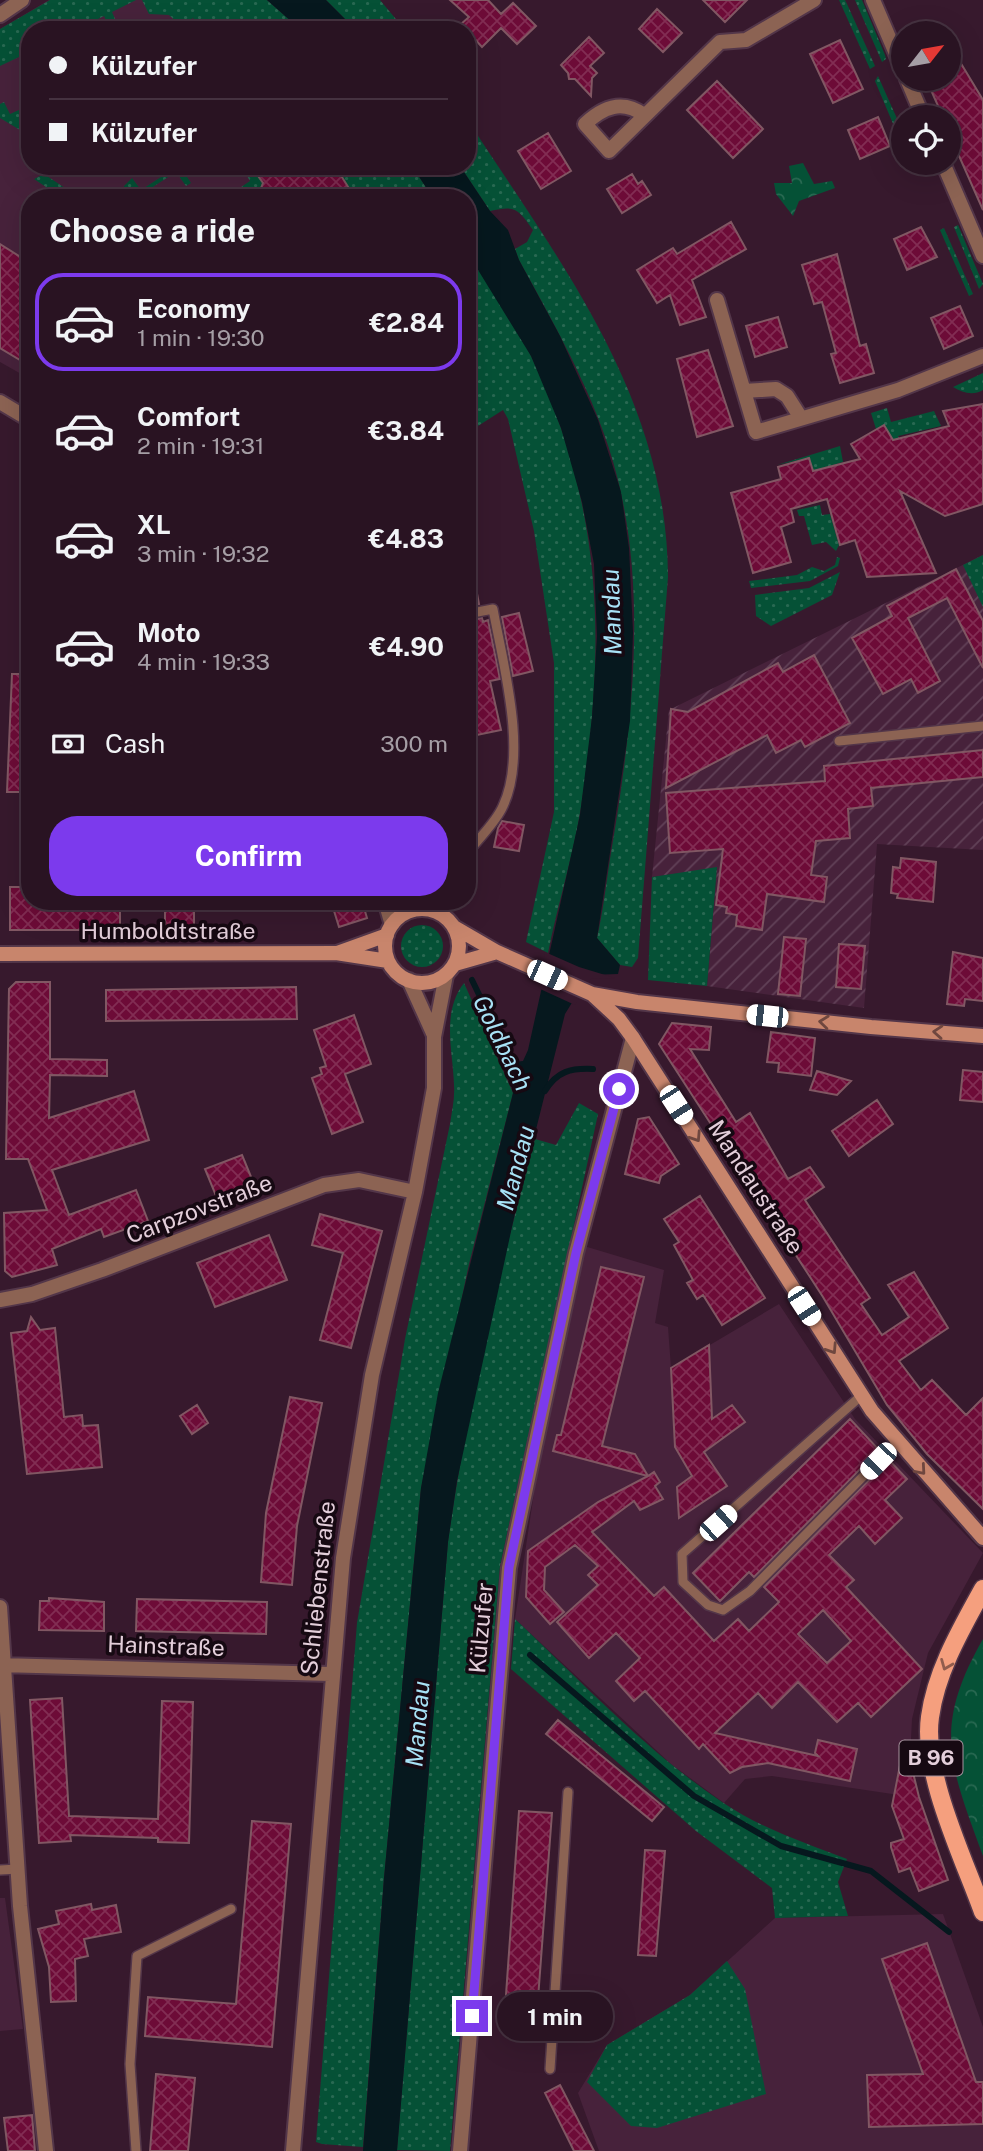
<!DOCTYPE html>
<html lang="en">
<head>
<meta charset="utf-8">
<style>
	body { margin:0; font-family:"Public Sans",sans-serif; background:#311c2a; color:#f1f3f6; height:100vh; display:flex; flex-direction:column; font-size:26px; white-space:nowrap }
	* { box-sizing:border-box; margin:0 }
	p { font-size:23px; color:#a59ea5 }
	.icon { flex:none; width:38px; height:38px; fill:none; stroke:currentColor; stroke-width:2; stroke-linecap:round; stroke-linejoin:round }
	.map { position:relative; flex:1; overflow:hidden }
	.drawer { position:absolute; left:21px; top:189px; width:455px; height:721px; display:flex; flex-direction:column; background:#291322; border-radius:28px; box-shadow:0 7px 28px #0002,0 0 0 2px #453240 }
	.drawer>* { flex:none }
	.banner { position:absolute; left:21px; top:21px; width:455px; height:154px; border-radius:28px; box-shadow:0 7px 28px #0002,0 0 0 2px #453240; display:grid; align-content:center; height:154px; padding:0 28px; background:#291322 }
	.needle { width:46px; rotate:59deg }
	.tools { position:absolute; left:891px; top:21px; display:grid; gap:14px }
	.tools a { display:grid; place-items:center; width:70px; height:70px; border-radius:50%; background:#291322; box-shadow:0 7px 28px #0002,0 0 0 2px #453240; font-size:35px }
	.end { position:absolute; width:32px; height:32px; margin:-16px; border:9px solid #7c3aed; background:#fff; box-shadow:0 0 0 4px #fff }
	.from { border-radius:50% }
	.bubble { position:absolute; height:49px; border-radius:24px; background:#291322; box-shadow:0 7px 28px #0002,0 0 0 2px #453240; font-size:23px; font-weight:700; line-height:49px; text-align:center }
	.car { position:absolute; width:21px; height:42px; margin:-21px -10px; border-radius:9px; box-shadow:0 0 5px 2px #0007; background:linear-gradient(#fff 24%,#345 0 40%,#fff 0 76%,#345 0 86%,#fff 0) }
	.banner b { display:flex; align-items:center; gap:24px; height:66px; font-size:26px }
	.banner b+b { border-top:2px solid #453240 }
	.banner i { width:18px; height:18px; background:#f1f3f6 }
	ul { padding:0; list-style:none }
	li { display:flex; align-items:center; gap:21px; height:98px; margin:0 14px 10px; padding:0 14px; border:4px solid transparent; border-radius:28px }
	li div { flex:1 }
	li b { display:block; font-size:26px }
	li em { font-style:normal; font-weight:700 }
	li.current { border-color:#7c3aed }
	li>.icon { width:63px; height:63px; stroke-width:1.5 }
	h2 { padding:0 28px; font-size:32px; line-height:84px }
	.pay { display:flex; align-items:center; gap:18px; height:77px; padding:0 28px; font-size:26px }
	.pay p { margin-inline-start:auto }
	.button { display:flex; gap:14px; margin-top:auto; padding:14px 28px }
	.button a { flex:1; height:80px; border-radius:28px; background:#7c3aed; color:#fff; font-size:28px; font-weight:700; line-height:80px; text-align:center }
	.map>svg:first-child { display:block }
</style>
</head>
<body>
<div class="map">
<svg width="983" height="2151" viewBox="0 0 983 2151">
	<defs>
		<pattern id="industrial-furrows" width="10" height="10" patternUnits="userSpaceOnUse" patternTransform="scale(1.75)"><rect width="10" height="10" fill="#47223b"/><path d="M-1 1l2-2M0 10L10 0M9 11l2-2" fill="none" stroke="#614157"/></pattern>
		<pattern id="grass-dots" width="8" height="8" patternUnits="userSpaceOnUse" patternTransform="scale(1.75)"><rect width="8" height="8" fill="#055136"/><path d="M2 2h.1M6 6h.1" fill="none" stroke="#296952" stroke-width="1.8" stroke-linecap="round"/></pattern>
		<pattern id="park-crowns" width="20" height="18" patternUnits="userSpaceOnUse" patternTransform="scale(1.75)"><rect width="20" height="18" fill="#055136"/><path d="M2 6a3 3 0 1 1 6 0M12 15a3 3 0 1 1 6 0" fill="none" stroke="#296952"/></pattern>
		<pattern id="building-cross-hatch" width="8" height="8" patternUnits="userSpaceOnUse" patternTransform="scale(1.75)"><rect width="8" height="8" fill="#6d0b37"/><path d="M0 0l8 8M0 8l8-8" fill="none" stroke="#822d53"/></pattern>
	</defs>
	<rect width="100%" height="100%" fill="#37192d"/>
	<path fill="#47223b" d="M49,0h132l50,30h-201v136h324l21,32h-345v181l-30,-17v-333z
		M584,1246l80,24 -9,53 13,4 3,41 108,-64 76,115 128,134 -55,100 -16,66 -2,40 9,39 -147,-22 -27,3 -21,24 -53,-39 -156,-145 30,-199z
		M0,1898h5l18,131 -23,2z
		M943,1914l40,113v124h-384l-21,-58 29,-48 83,-50 85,-77z"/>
	<path fill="url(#industrial-furrows)" d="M983,555v295l-106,-6 -13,164 -157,-22 10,-118 -65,9 17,-167z"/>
	<path fill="url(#grass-dots)" d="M50,0h86l-24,12 7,16 -8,2 -7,-14 -28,14h-46v22l-5,2 5,17 -4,2 -7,-16 -19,9v-37z
		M142,0h125l34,30h-101l-7,-12 -12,8 -12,-11 -20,-1z
		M326,0h54l25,30h-49z
		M839,0h6l2,4 28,62 -5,3z
		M855,0h7l23,55 1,4 -4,3z
		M878,76l25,56 -1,13 -27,-64z
		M4,102l6,12 20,-9v31l-30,-18v-14z
		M467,119c94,145 200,278 201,458l-30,381 -6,9 -12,-2 -23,-27c6,-26 9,-53 13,-79 20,-118 37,-247 11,-366 -17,-82 -62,-160 -102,-233l-4,-11 12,-7 6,-12c-15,-21 -17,-25 -43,-19l-30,-45h7z
		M178,166h7l-3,3 9,14 -5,3 -10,-14 -28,18 4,8h-20l-8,-5v-7l8,-8 9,12z
		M250,166h17l-10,7 6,10 -4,15h-34l25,-17 -6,-10z
		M335,166h77l21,32h-78z
		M44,174l24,16 -2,8 -12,-7 -5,7h-9l6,-11 -12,-8z
		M958,225l25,59 -4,5 -25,-62z
		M944,228l29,66 -4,2 -29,-66z
		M467,252c22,34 46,68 64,104 74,153 75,293 49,457 -8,47 -23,94 -32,140l-22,-11 28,-130v-149l-20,-132 -26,-112 -5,-9 -36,23z
		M983,373v17c-10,6 -20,3 -30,-3z
		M887,408l4,14 43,-11 7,15 -43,10 9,19 -4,2 -19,-32 -8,4 -5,-16z
		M840,446l3,16 -23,7v27l-11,-38 -32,7z
		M820,505l2,10 8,-1 9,31 -3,6 -10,-9 -14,3 -8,-29h-5l-2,-6z
		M983,555v52l-20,-42z
		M837,557l3,1 -2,8 -28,15 -59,7 -2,-7 48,-6 15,-8 12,4 11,-6z
		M840,572l-8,23 -61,31 -15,-10 -1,-21 54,-7z
		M717,867l-10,119 -59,-6 4,-103z
		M401 946a21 21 0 1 1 42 0a21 21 0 1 1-42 0Z
		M464,983l49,110 -44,171 -48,224 -37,390 -21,269 -41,-3 -6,-2 41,-519 48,-284 45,-215c2,-13 5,-26 4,-39 -1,-35 -13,-72 10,-102z
		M579,1103l19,11 -98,452 -50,585 -53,-1 51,-608c19,-136 51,-270 87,-403l21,6z
		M515,1619c66,62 131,132 207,183 38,26 83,41 125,57l-9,23 10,34 -73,2 -3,-30 -76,-57 -185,-162z
		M727,1961l18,28 21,105 -109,34 -26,-2 -44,-44 20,-37 83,-50z"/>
	<path fill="url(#park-crowns)" d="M803,163l11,21 18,-3 3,7 -36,13 -6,15 -17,-22 -2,-11h18l-3,-17z
		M983,1639v217c-33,-91 -51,-128 0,-217z"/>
	<path fill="#06181e" d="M267,0h59l30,30h-55z
		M412,166h48l30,45 18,19 11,30 41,76 38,84 23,72 8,56 4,84 -3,89 -33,217 23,27 -2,9 -29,1 -24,39 -50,199 -58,268 -9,61 -51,609h-34l21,-273 37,-390 17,-95 75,-300 -7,-30 17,-2 5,-11 52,-235 12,-98 5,-81 -3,-72 -12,-62 -21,-74 -30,-72 -64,-104v-54h-34z"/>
	<path fill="#37192d" d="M545,952l34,15 36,11 -24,1 -16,26 -37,-17z"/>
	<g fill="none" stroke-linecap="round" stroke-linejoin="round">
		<path stroke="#06181e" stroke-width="6" d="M472,980l42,87
			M545,1091c12,-20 26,-23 48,-22
			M530,1655l164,141 87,50 90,25 78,61"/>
	</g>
	<path fill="url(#building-cross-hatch)" stroke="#815763" stroke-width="2" fill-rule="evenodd" d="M450,0h38l13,14 12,-11 23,23 -19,18 -16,-16 -19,19 -21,-23 8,-7z
		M703,0h44l-22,22z
		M657,9l25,24 -19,19 -24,-23z
		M589,37l15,16 -14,13 7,7 -5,5 -1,18 -16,-17h-6l-1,-6 -7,-8z
		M840,40l23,49 -30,14 -23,-49z
		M948,42l35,58v110l-35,-79v-14h-5l-17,-38h22z
		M717,81l46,48 -30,29 -46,-48z
		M878,117l12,29 -30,13 -12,-29z
		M548,133l23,38 -30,18 -23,-38z
		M267,166h68l20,32h-98l6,-15 -7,-10z
		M632,174l6,10 4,-3 9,14 -29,18 -15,-24z
		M731,222l15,27 -54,31 14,37 -26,8 -10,-30 -13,8 -20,-33 36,-22 4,6z
		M921,227l16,30 -30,13 -13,-31z
		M0,244l30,19v103l-30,-18z
		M837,254l23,92 6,-2 8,29 -34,10 -9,-29 5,-1 -14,-51 -8,2 -12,-39z
		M960,306l13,30 -29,13 -13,-31z
		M778,317l9,30 -32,10 -9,-31z
		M708,350l25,76 -36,11 -20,-78z
		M983,404v100l-38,12 -45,-25 36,82 -69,4 -12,-37 -15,5 -13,-46 -36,10 3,13 -13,5 10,35 -38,11 -22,-80 50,-14 -3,-12 31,-9 4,13 47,-12 -9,-15 33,-19 9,15 56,-14 -6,-15z
		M956,569l27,52v47l-36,-70 -39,20 32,63 -22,12 -7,-14 -28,15 -31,-56 40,-22 -5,-10z
		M475,583l4,21 -12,3v-23z
		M519,613l14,58 -20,5 -11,-59z
		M482,618l1,4 5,-2 12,59 -10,2 11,49 -34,7v-116z
		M814,655l36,68 -45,24 -4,-7 -25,13 -9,-18 -101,53 5,-79 17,3 90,-49 5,9z
		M12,674h18v118h-23z
		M983,750v27l-112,11 2,18 -25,3 2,29 -34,3 -5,34 16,2 -3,25 -57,-8 -5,36 -26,-4 1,-11 -11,-2 1,-6 -11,-2 7,-56 -53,4 -4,-60 159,-12 -1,-15z
		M502,821l22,4 -5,26 -25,-4 4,-19z
		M901,858l35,4 -3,40 -36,-4 1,-4 -7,-1 2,-26 7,1z
		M10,887h20v14h90v29h-110z
		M331,901h31l5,17 -28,9z
		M165,905l29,1v24l-29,-1z
		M784,937l22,2 -6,57 -22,-2z
		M839,944l26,2 -4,43 -25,-2z
		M953,952l30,6v43l-18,-2 -1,7 -17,-2z
		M16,982h34v77l57,1v16l-57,-1 -1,43 85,-27 15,49 -97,30 17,45 67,-25 12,31 -44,16 -3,-8 -49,20 5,16 -45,12 -7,-6 -1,-58 43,-3 -19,-51h-22l3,-170z
		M296,987l1,32 -191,2v-31z
		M354,1015l17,49 -26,10 18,48 -31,12 -20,-56 10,-4 -2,-6 6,-2 -12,-36z
		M672,1023l39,4 -2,23 -19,-1 46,73 14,-9 38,66 22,-12 14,20 -19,13 65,98 -9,6 21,31 27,-18 -21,-32 26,-13 34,56 -49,33 22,29 11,-10 34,35 17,-17v111l-56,-55 -40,-49 -64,-108 -164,-253z
		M771,1032l44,6 -4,38 -33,-4 1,-9 -12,-1z
		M963,1070l20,2v30l-23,-2z
		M817,1071l34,10 -14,14 -27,-5z
		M877,1100l16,24 -44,32 -17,-25z
		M649,1117l30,47 -18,12 -2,7 -34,-9 13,-55z
		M242,1155l14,34 -37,14 -14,-34z
		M700,1196l65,102 -43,27 -19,-30 -6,4 -10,-16 6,-3 -19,-35 5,-3 -15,-23z
		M320,1214l62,17 -31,117 -31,-8 23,-87 -31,-8z
		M269,1235l18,45 -72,27 -18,-44z
		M601,1267l43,10 -42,169 33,8 13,22 6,-4 6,10 -5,4 8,13 -23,11 -6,-9 -42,31 62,64 10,-9 50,54 24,-22 11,12 30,-29 -15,-15 125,-127 18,19 -22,21 17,18 -27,26 -16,-18 -30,29 25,25 -8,7 76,82 -51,48 -13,-14 -21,19 -39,-40 -26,26 -14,-15 -43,40 103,23 -3,-3 3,-13 39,9 -7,32 -82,-18 -26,4 -12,6 -27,-29 -4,5 -54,-58 -11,10 -18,-20 24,-23 -24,-25 -27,25 -32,-36 41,-37 -10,-10 10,-9 -23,-21 -30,22 -1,23 20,22 -14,12 -24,-27 2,-46 70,-49 50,-26 -95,-25 4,-16h4zM823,1610l28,31 -24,22 -29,-29z
		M31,1317l9,13 15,-2 9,89 18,-2 1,11 15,-1 4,42 -75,7 -16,-141 16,-2z
		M709,1345l3,74 20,-14 13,17 -41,30 23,34 -48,32 -2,-31 15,-11 -17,-29 -4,-79z
		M290,1397l32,6 -25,123 -5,59 -31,-3 5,-69z
		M197,1405l11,18 -16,11 -12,-18z
		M850,1419l29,31 -125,127 -5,-5 -29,29 -27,-28z
		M49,1598l55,4v29l-65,-1 1,-29h9z
		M137,1599l130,3 -1,32 -130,-3z
		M62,1698l7,118 89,3 4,-118 31,1 -4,141 -31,-1v-4l-88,-3 1,6 -32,2 -9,-143z
		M558,1720l106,87 -12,14 -106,-87z
		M905,1740l14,57 29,83 -29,11 -9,-23 -11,4 -8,-25v-4l13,-4 -12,-33z
		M519,1811l33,2 -15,199 -32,-3z
		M252,1821l39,3 -19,223 -127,-11 3,-39 88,7z
		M645,1850l20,1 -9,105 -18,-1z
		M91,1904l1,6 24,-5 5,27 -37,7 4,17 -13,3 1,42 -25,1 -2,-35 -11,-38 21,-5 -3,-13z
		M927,1943l49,139h7v42l-114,3 -2,-52 56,-1 -41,-115z
		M156,2074l39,4 -7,73h-38z
		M560,2085l34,66h-20l-29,-58z
		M32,2115l3,36h-27l-4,-33z"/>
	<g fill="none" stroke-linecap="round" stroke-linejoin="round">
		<g stroke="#533649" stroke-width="12">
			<path id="service" d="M467,614l26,-5c10,55 35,144 10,197 -6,14 -19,27 -29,39
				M839,741l144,-15
				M862,1395l-180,159 1,28 25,23 15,5 27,-19 147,-149
				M0,1870l18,-1
				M550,2069l18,-277
				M136,2151l-6,-87 7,-108 94,-47"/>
		</g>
		<g stroke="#533649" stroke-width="18">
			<path id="minor" d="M873,0l30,70
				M0,15l22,-15
				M907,79l16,38
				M644,115c-22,-16 -41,-8 -59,9l24,27 111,-109 26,-2 68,-40
				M943,163l40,93
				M717,300l39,132 142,-42 85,-34
				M744,391l32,-2 11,7 14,22
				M409,980l24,53
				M0,1300l32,-6 70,-24 222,-85 35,-5 56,12
				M0,1607l20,299 26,245
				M0,1665l331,9
				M293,2151l50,-593 29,-183 43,-183 19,-104v-51l12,-62
				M460,2151l49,-583 67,-315 57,-215"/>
		</g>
		<g stroke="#533649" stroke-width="18">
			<path id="tertiary" d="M0,402l30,18
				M385,901l7,24
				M407,901l6,9"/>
		</g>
		<g stroke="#533649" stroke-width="18">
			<path id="secondary" d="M385 946a37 37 0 1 1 74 0a37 37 0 1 1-74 0Z
				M454,927l43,25 95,42 45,8 234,25 112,9
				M337,953l50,-18
				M0,954l336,-1 52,8
				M455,964l42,-12
				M592,994l27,25 14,19 239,373 111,127"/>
		</g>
		<g stroke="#533649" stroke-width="21">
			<path id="primary" d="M983,1589c-22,40 -47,83 -53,128 -8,56 34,142 53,195"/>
		</g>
		<use href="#service" stroke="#8c6353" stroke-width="9"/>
		<use href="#minor" stroke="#8c6353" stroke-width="14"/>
		<use href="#tertiary" stroke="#8c6353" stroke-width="14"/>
		<use href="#secondary" stroke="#c8856c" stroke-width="14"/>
		<use href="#primary" stroke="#f59f7e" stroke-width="18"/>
	</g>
	<defs><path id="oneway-chevron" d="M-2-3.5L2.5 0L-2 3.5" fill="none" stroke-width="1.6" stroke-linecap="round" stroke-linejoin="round" transform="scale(1.75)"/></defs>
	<g stroke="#6f473f">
		<use href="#oneway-chevron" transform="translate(824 1022) rotate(-174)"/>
		<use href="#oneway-chevron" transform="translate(938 1032) rotate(-176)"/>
		<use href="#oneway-chevron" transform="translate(696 1137) rotate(57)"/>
		<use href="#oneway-chevron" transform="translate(832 1349) rotate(57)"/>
		<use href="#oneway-chevron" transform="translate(921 1470) rotate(49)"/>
	</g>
	<use stroke="#915c4d" href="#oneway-chevron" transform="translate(946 1665) rotate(112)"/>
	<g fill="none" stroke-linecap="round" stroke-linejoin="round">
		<path stroke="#7c3aed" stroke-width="9" d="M472,2016l37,-449 67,-314 43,-164"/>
	</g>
	<g text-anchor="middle" stroke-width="7" stroke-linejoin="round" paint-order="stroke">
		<rect fill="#160912" stroke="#a6939e" stroke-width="2" x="899.5" y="1740.5" width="63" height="35" rx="5"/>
		<g font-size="21" font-weight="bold" fill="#e3ceda">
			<text x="931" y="1765">B 96</text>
		</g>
		<g font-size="23" fill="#e3ceda" stroke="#160912">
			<text x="168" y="939">Humboldtstraße</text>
			<text transform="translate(756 1187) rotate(57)" y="8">Mandaustraße</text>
			<text transform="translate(199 1209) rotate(-21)" y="8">Carpzovstraße</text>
			<text transform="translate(318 1588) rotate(-84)" y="8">Schliebenstraße</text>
			<text transform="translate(481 1628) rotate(-85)" y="8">Külzufer</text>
			<text transform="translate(166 1646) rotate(2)" y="8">Hainstraße</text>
		</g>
		<g font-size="24" font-style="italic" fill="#a8e2f6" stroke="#160912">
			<text transform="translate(612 612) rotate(-92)" y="8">Mandau</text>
			<text transform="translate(502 1043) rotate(64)" y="8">Goldbach</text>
			<text transform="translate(516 1168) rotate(-75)" y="8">Mandau</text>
			<text transform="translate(418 1724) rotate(-85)" y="8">Mandau</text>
		</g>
	</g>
</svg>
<div class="tools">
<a><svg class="needle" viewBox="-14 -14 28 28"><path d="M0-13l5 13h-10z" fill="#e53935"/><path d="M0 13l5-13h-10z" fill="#a59ea5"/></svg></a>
<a><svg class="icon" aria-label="locate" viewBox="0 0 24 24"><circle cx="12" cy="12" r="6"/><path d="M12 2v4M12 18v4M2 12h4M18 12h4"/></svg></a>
</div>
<i class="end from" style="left:619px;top:1089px"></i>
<i class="end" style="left:472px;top:2016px"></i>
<div class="bubble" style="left:497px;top:1992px;width:116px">1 min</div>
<i class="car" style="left:547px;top:975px;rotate:114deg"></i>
<i class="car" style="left:767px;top:1016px;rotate:276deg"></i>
<i class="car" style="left:676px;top:1105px;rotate:147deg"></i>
<i class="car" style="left:804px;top:1306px;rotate:147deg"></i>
<i class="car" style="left:878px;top:1461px;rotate:224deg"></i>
<i class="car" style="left:718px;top:1523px;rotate:48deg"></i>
<div class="banner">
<b><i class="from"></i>Külzufer</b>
<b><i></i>Külzufer</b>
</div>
<section class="drawer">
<h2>Choose a ride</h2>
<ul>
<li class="current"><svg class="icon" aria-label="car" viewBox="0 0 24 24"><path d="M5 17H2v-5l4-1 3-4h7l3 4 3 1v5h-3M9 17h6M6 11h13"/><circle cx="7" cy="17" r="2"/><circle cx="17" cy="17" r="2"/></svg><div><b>Economy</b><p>1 min · 19:30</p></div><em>€2.84</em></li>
<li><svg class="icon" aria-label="car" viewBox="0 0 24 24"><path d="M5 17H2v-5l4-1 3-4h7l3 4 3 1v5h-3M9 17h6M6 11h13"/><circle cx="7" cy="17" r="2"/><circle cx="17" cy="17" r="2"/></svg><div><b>Comfort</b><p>2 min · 19:31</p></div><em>€3.84</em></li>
<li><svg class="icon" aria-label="car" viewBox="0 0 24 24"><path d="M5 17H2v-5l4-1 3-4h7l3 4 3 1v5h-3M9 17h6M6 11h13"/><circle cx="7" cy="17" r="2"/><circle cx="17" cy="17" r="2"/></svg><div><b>XL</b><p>3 min · 19:32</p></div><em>€4.83</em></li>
<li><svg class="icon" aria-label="car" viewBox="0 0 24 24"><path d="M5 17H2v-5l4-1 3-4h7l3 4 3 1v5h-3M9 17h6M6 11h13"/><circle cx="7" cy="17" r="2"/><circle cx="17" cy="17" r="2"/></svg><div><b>Moto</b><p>4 min · 19:33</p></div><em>€4.90</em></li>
</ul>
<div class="pay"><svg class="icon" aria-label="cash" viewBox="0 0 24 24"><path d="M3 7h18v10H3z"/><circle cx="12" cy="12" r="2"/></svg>Cash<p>300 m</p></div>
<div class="button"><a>Confirm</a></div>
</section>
</div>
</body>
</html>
